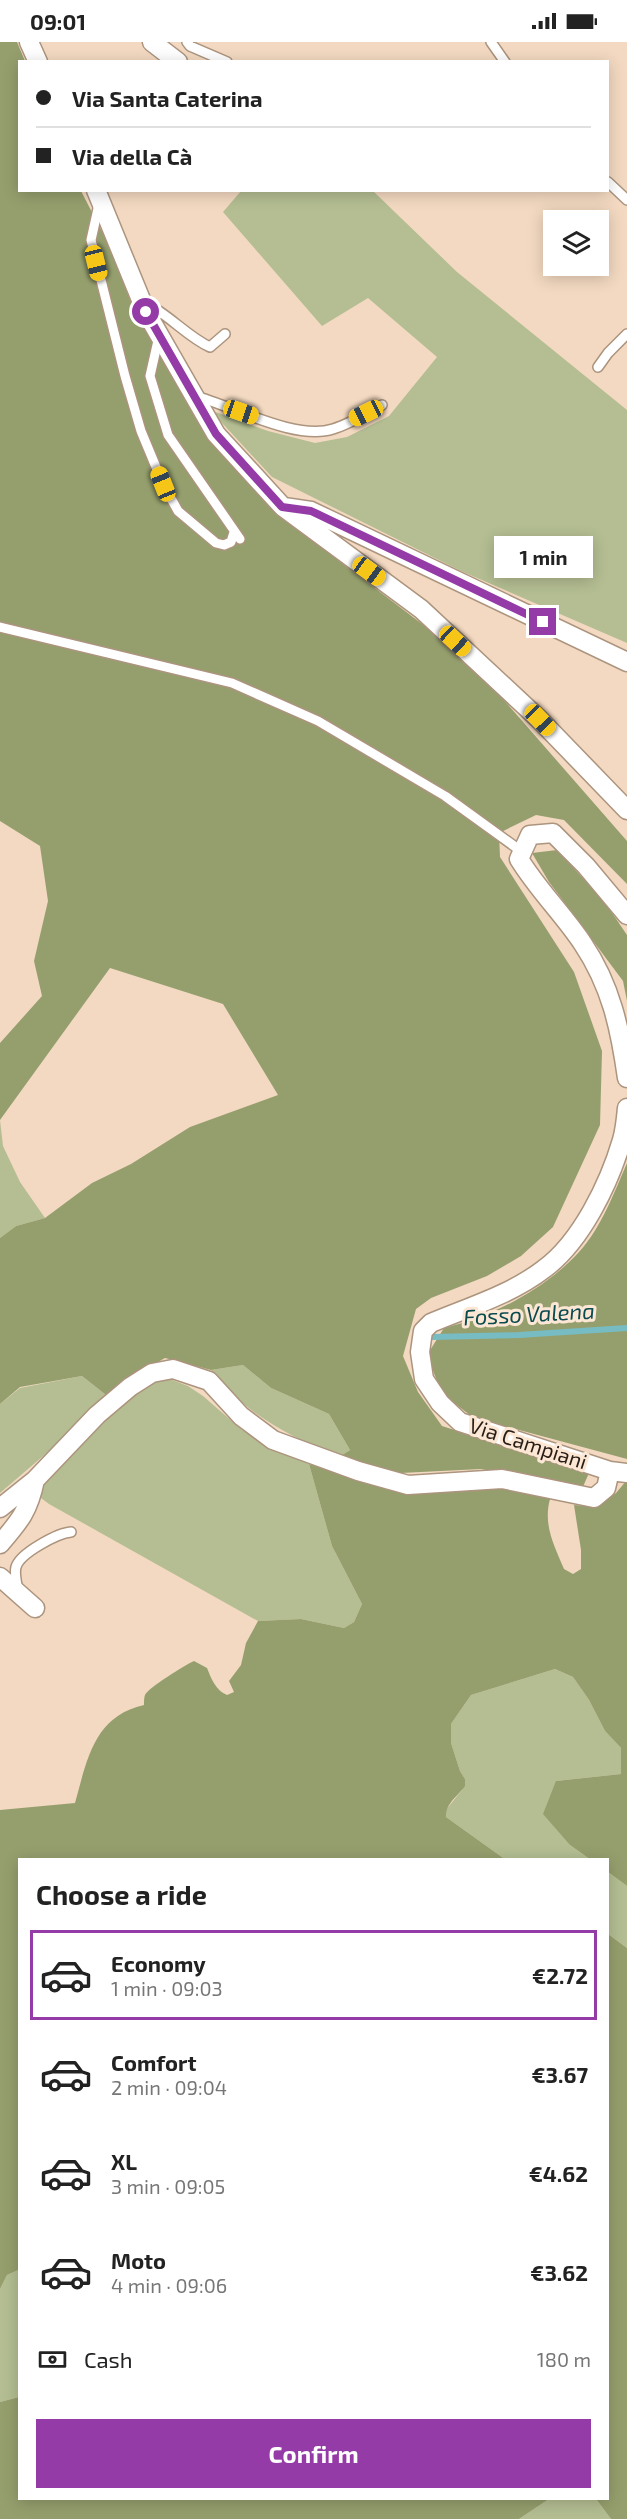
<!DOCTYPE html>
<html lang="en">
<head>
<meta charset="utf-8">
<style>
	body { margin:0; font-family:"Exo 2",sans-serif; background:#f2f2f2; color:#222; height:100vh; display:flex; flex-direction:column; font-size:22px; white-space:nowrap }
	* { box-sizing:border-box; margin:0 }
	p { font-size:20px; color:#767676 }
	.icon { flex:none; width:33px; height:33px; fill:none; stroke:currentColor; stroke-width:2; stroke-linecap:round; stroke-linejoin:round }
	.map { position:relative; flex:1; overflow:hidden }
	.details { position:absolute; left:18px; top:1816px; width:591px; height:642px; display:flex; flex-direction:column; background:#fff; border-radius:0px; box-shadow:0 3px 15px #0003 }
	.details>* { flex:none }
	.banner { position:absolute; left:18px; top:18px; width:591px; height:132px; border-radius:0px; box-shadow:0 3px 15px #0003; display:grid; align-content:center; height:132px; padding:0 18px; background:#fff }
	.buttons { position:absolute; left:543px; top:168px; display:grid; gap:12px }
	.buttons a { display:grid; place-items:center; width:66px; height:66px; border-radius:0px; background:#fff; box-shadow:0 3px 15px #0003; font-size:30px }
	.end { position:absolute; width:27px; height:27px; margin:-14px; border:8px solid #953ba7; background:#fff; box-shadow:0 0 0 3px #fff }
	.from { border-radius:50% }
	.bubble { position:absolute; height:42px; border-radius:0px; background:#fff; box-shadow:0 3px 15px #0003; font-size:20px; font-weight:700; line-height:42px; text-align:center }
	.car { position:absolute; width:18px; height:36px; margin:-18px -9px; border-radius:8px; box-shadow:0 0 4px 2px #0007; background:linear-gradient(#f5c518 24%,#345 0 40%,#f5c518 0 76%,#345 0 86%,#f5c518 0) }
	.banner b { display:flex; align-items:center; gap:21px; height:57px; font-size:22px }
	.banner b+b { border-top:2px solid #e0e0e0 }
	.banner i { width:15px; height:15px; background:#222 }
	ul { padding:0; list-style:none }
	li { display:flex; align-items:center; gap:18px; height:90px; margin:0 12px 9px; padding:0 6px; border:3px solid transparent; border-radius:0px }
	li div { flex:1 }
	li b { display:block; font-size:22px }
	li em { font-style:normal; font-weight:700 }
	li.selected { border-color:#953ba7 }
	li>.icon { width:54px; height:54px; stroke-width:1.5 }
	h2 { padding:0 18px; font-size:27px; line-height:72px }
	.pay { display:flex; align-items:center; gap:15px; height:66px; padding:0 18px; font-size:22px }
	.pay p { margin-inline-start:auto }
	.cta { display:flex; gap:12px; margin-top:auto; padding:12px 18px }
	.cta a { flex:1; height:69px; border-radius:0px; background:#953ba7; color:#fff; font-size:24px; font-weight:700; line-height:69px; text-align:center }
	.status { display:flex; justify-content:space-between; align-items:center; height:42px; padding:0 30px; background:#fff; direction:ltr }
	.status svg { height:16px; fill:currentColor }
	.map>svg:first-child { display:block }
</style>
</head>
<body>
<div class="status"><b>09:01</b><svg viewBox="0 0 49 12"><path d="M0 12V9h3v3zM5 12V6h3v6zM10 12V3h3v9zM15 12V0h3v12zM26 1h20v11H26zM47 4h2v5h-2z"/></svg></div>
<div class="map">
<svg width="627" height="2477" viewBox="0 0 627 2477">
	<rect width="100%" height="100%" fill="#f3d9c1"/>
	<path fill="#b4be92" d="M241,149h132l84,81 170,138v233l-166,-72 -189,-94 -62,-67 58,21 47,12 32,-6 42,-21 48,-59 -69,-59 -46,28 -99,-114z
		M0,1078l3,26 17,36 25,36 -29,8 -16,12z
		M243,1323l28,23 58,26 21,36 -11,7c-48,-20 -96,-44 -128,-87z
		M82,1334l24,19 -29,32 -77,66v-89l20,-16z
		M164,1335l24,9 15,10 39,34 67,34 23,82 30,58 -8,18 -10,6 -43,-9 -43,2 -209,-117 -16,-12 103,-103z
		M555,1627l18,8 16,23 16,31 16,17v26l-65,7 14,64 21,15h-85l-60,-43 -1,-6 17,-21 3,-11 -5,-8 -9,-28v-19l20,-29z
		M608,1830l19,14v62l-19,-14z
		M19,2227v128l-19,5v-113l7,-14z
		M549,2457h47l15,20h-92z"/>
	<path fill="#959f6d" d="M0,0h17l8,19 -5,1v128l61,1 29,56 20,53 23,44 52,87 70,81 151,115 70,64 131,150v43l-63,-64 -28,-5 -37,18 1,24 74,115 28,79 -2,74 -47,102 -32,29 -34,20 -56,22 -15,11 -13,47 15,36 24,34 147,47 -7,16 -101,-20 -80,4 -62,-16 11,-7 -21,-36 -58,-26 -28,-23 -32,5 -46,-12 -25,14 -34,23 -24,-19 -62,11 -20,17v-166l16,-12 29,-8 47,-35 39,-19 59,-37 88,-32 -55,-91 -113,-36 -110,152v-77l42,-47 -8,-35 14,-60 -8,-55 -40,-25z
		M557,808l47,51 23,34v66l-4,-20 -74,-99 -17,-29z
		M627,1121v296l-153,-41 -32,-24 -15,-39 17,-27c48,-11 101,-39 135,-76 22,-24 35,-59 48,-89z
		M309,1422l96,29 95,-7 50,13c-7,26 4,46 14,70l9,5 8,-5v-19l-7,-45 21,2 21,-14 11,-13v406l-19,-14v-12h-17l-21,-15 -27,-31 13,-33 65,-7v-26l-16,-17 -16,-31 -16,-23 -18,-8 -84,26 -20,29v19l9,28 5,8v7c-7,10 -20,18 -19,31l60,43h-486v409l-13,6 -7,14v-479l75,-7c12,-43 19,-87 69,-98 0,-2 0,-8 1,-10 3,-7 40,-30 49,-34l13,7c4,10 9,23 20,27l7,-3 -5,-11 12,-16 5,-22 12,-22 43,-2 43,9 10,-6 8,-18 -30,-58z
		M608,1892l19,14v571h-16l-15,-20h12z
		M19,2355l1,102h529l-30,20h-519v-117z"/>
	<g fill="none" stroke-linecap="round" stroke-linejoin="round">
		<path stroke="#77bcc2" stroke-width="6" d="M432,1295l87,-2 108,-7"/>
		<g stroke="#ac947e" stroke-width="12">
			<path id="lane" d="M187,0l3,4 37,16
				M491,0l14,20
				M608,140l19,18
				M99,162l-8,36 34,136 16,55 22,53 15,27 38,32 8,2 7,-3 3,-10
				M146,270l8,-4c20,12 36,30 56,39l15,-13
				M159,294l-9,40 18,59 72,104
				M598,325l10,-14 19,-19
				M195,354c38,10 100,45 138,33 17,-5 34,-16 49,-24
				M0,585l232,56 86,38 127,75 76,55
				M18,1549c-1,-7 -4,-17 -2,-24 4,-14 42,-34 55,-35"/>
		</g>
		<g stroke="#ac947e" stroke-width="21">
			<path id="street" d="M29,0l9,20
				M152,0l26,20
				M96,148l50,122 70,122 67,73 138,102 119,111 87,90
				M284,465l27,4 316,151
				M627,873l-41,-49 -33,-33 -23,2 -11,24c19,31 45,56 64,85 28,42 37,84 44,134
				M627,1066c-1,11 -2,22 -5,32 -13,44 -41,102 -78,129 -32,25 -75,38 -113,54l-8,8 -3,21 4,27 16,24 20,19 150,49 17,2
				M0,1466l35,-28 62,-65 33,-28 22,-14 21,-4 36,12 32,35 32,24 85,31 50,14 94,-6 92,19 12,-10 4,-17
				M0,1502c20,-23 29,-34 35,-64
				M0,1535l35,31"/>
		</g>
		<use href="#lane" stroke="#fff" stroke-width="9"/>
		<use href="#street" stroke="#fff" stroke-width="18"/>
	</g>
	<g fill="none" stroke-linecap="round" stroke-linejoin="round">
		<path stroke="#953ba7" stroke-width="8" d="M146,270l70,122 66,73 29,4 232,111"/>
	</g>
	<g text-anchor="middle" stroke-width="6" stroke-linejoin="round" paint-order="stroke">
		<g font-size="21" fill="#281e16" stroke="#fce7d4">
			<text transform="translate(528 1402) rotate(18)" y="7">Via Campiani</text>
		</g>
		<g font-size="22" font-style="italic" fill="#0a4b4f" stroke="#fce7d4">
			<text transform="translate(529 1272) rotate(-3)" y="8">Fosso Valena</text>
		</g>
	</g>
</svg>
<div class="buttons">
<a><svg class="icon" aria-label="layers" viewBox="0 0 24 24"><path d="M12 4l9 5-9 5-9-5zM3 14l9 5 9-5"/></svg></a>
</div>
<i class="end from" style="left:146px;top:270px"></i>
<i class="end" style="left:543px;top:580px"></i>
<div class="bubble" style="left:494px;top:494px;width:99px">1 min</div>
<i class="car" style="left:96px;top:221px;rotate:166deg"></i>
<i class="car" style="left:241px;top:370px;rotate:109deg"></i>
<i class="car" style="left:366px;top:371px;rotate:244deg"></i>
<i class="car" style="left:163px;top:442px;rotate:338deg"></i>
<i class="car" style="left:369px;top:529px;rotate:126deg"></i>
<i class="car" style="left:455px;top:599px;rotate:133deg"></i>
<i class="car" style="left:540px;top:678px;rotate:136deg"></i>
<div class="banner">
<b><i class="from"></i>Via Santa Caterina</b>
<b><i></i>Via della Cà</b>
</div>
<section class="details">
<h2>Choose a ride</h2>
<ul>
<li class="selected"><svg class="icon" aria-label="car" viewBox="0 0 24 24"><path d="M5 17H2v-5l4-1 3-4h7l3 4 3 1v5h-3M9 17h6M6 11h13"/><circle cx="7" cy="17" r="2"/><circle cx="17" cy="17" r="2"/></svg><div><b>Economy</b><p>1 min · 09:03</p></div><em>€2.72</em></li>
<li><svg class="icon" aria-label="car" viewBox="0 0 24 24"><path d="M5 17H2v-5l4-1 3-4h7l3 4 3 1v5h-3M9 17h6M6 11h13"/><circle cx="7" cy="17" r="2"/><circle cx="17" cy="17" r="2"/></svg><div><b>Comfort</b><p>2 min · 09:04</p></div><em>€3.67</em></li>
<li><svg class="icon" aria-label="car" viewBox="0 0 24 24"><path d="M5 17H2v-5l4-1 3-4h7l3 4 3 1v5h-3M9 17h6M6 11h13"/><circle cx="7" cy="17" r="2"/><circle cx="17" cy="17" r="2"/></svg><div><b>XL</b><p>3 min · 09:05</p></div><em>€4.62</em></li>
<li><svg class="icon" aria-label="car" viewBox="0 0 24 24"><path d="M5 17H2v-5l4-1 3-4h7l3 4 3 1v5h-3M9 17h6M6 11h13"/><circle cx="7" cy="17" r="2"/><circle cx="17" cy="17" r="2"/></svg><div><b>Moto</b><p>4 min · 09:06</p></div><em>€3.62</em></li>
</ul>
<div class="pay"><svg class="icon" aria-label="cash" viewBox="0 0 24 24"><path d="M3 7h18v10H3z"/><circle cx="12" cy="12" r="2"/></svg>Cash<p>180 m</p></div>
<div class="cta"><a>Confirm</a></div>
</section>
</div>
</body>
</html>
